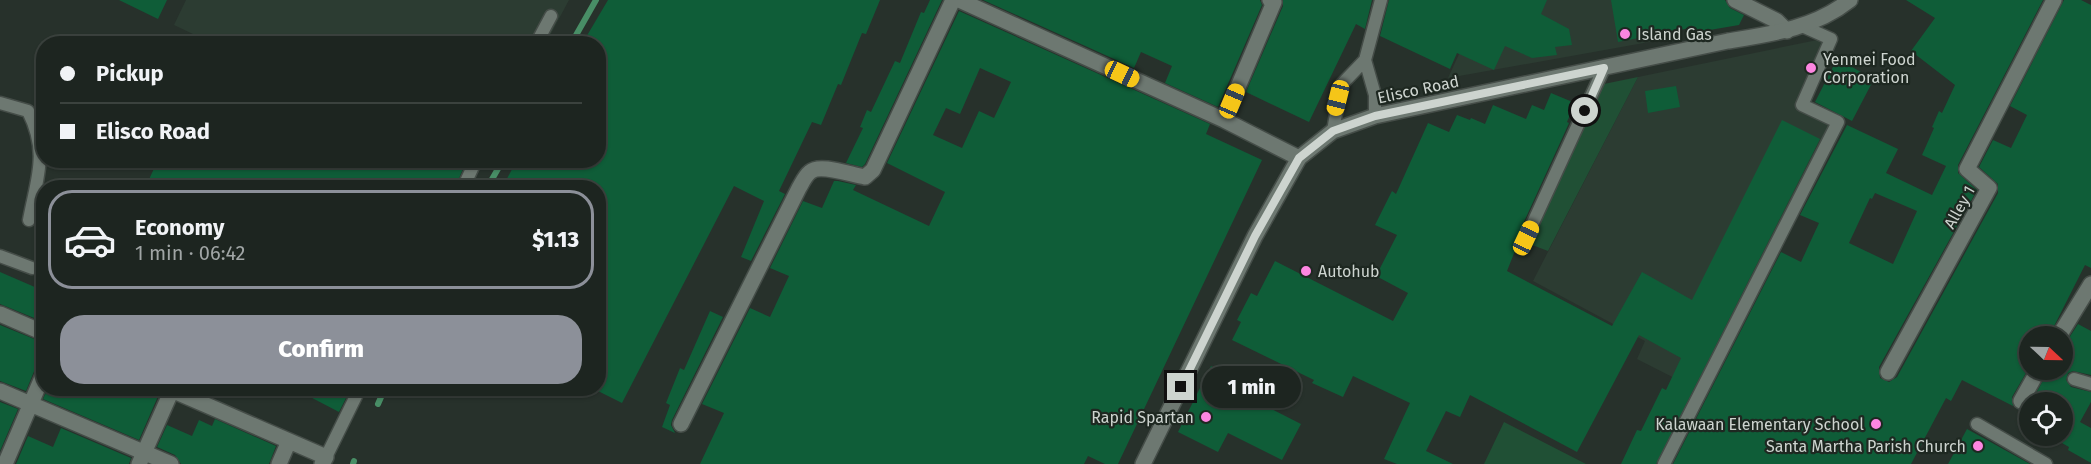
<!DOCTYPE html>
<html lang="en">
<head>
<meta charset="utf-8">
<style>
	body { margin:0; font-family:"Fira Sans",sans-serif; background:#252d29; color:#f1f3f6; height:100vh; display:flex; flex-direction:column; font-size:22px; white-space:nowrap }
	* { box-sizing:border-box; margin:0 }
	p { font-size:20px; color:#a0a5a5 }
	.icon { flex:none; width:33px; height:33px; fill:none; stroke:currentColor; stroke-width:2; stroke-linecap:round; stroke-linejoin:round }
	.map { position:relative; flex:1; overflow:hidden }
	.sheet { position:absolute; left:36px; top:180px; width:570px; height:216px; display:flex; flex-direction:column; background:#1d2520; border-radius:24px; box-shadow:0 2px 4px #0004,0 0 0 2px #3b423e }
	.sheet>* { flex:none }
	.hud { position:absolute; left:36px; top:36px; width:570px; height:132px; border-radius:24px; box-shadow:0 2px 4px #0004,0 0 0 2px #3b423e; display:grid; align-content:center; height:132px; padding:0 24px; background:#1d2520 }
	.needle { width:39px; rotate:112deg }
	.fabs { position:absolute; left:2019px; top:326px; display:grid; gap:12px }
	.fabs a { display:grid; place-items:center; width:54px; height:54px; border-radius:50%; background:#1d2520; box-shadow:0 2px 4px #0004,0 0 0 2px #3b423e; font-size:30px }
	.end { position:absolute; width:27px; height:27px; margin:-14px; border:8px solid #cdd4cf; background:#111; box-shadow:0 0 0 3px #111 }
	.from { border-radius:50% }
	.bubble { position:absolute; height:42px; border-radius:21px; background:#1d2520; box-shadow:0 2px 4px #0004,0 0 0 2px #3b423e; font-size:20px; font-weight:800; line-height:42px; text-align:center }
	.car { position:absolute; width:18px; height:36px; margin:-18px -9px; border-radius:8px; box-shadow:0 0 4px 2px #0007; background:linear-gradient(#f5c518 24%,#345 0 40%,#f5c518 0 76%,#345 0 86%,#f5c518 0) }
	.hud b { display:flex; align-items:center; gap:21px; height:57px; font-size:22px }
	.hud b+b { border-top:2px solid #3b423e }
	.hud i { width:15px; height:15px; background:#f1f3f6 }
	ul { padding:10px 0 0; list-style:none }
	li { display:flex; align-items:center; gap:18px; height:99px; margin:0 12px 9px; padding:0 12px; border:3px solid transparent; border-radius:24px }
	li div { flex:1 }
	li b { display:block; font-size:22px }
	li em { font-style:normal; font-weight:800 }
	li.current { border-color:#8c9099 }
	li>.icon { width:54px; height:54px; stroke-width:1.5 }
	.action { display:flex; gap:12px; margin-top:auto; padding:12px 24px }
	.action a { flex:1; height:69px; border-radius:24px; background:#8c9099; color:#fff; font-size:24px; font-weight:800; line-height:69px; text-align:center }
	.map>svg:first-child { display:block }
</style>
</head>
<body>
<div class="map">
<svg width="2091" height="464" viewBox="0 0 2091 464">
	<rect width="100%" height="100%" fill="#27312b"/>
	<path fill="#2c3c32" d="M186,0h383l-23,43 -332,1 -40,-19z
		M1484,0h128l68,31 -3,6 -229,41z
		M1827,38l-31,68 38,17 -136,267 -61,-31 8,-18 -112,-60 105,-204z"/>
	<path fill="#205035" d="M1638,77l-90,174 -21,-8 72,-158z
		M1504,422l82,42h-102z"/>
	<g fill="none" stroke-linecap="round" stroke-linejoin="round">
		<path stroke="#488e66" stroke-width="6" d="M571,44l25,-44
			M487,188l16,-28
			M378,404l7,-16
			M353,464l1,-3"/>
	</g>
	<path fill="#0f5d38" fill-rule="evenodd" d="M119,0h48l-9,19z
		M608,0h272l-14,34 -4,-1 -21,52 -3,-1 -17,41 -9,-3 -33,69 6,3 -34,67 -10,-4 23,-56 -30,-15 -112,217 -24,-12v-203h-96l15,-28h81v-116h-16z
		M930,0h12l-77,164 -3,3 -16,-4 17,-35 -3,-1 7,-17 4,2 24,-51 5,2 21,-51 3,1z
		M983,0h277l2,5 -44,102 -53,-24 7,-17 -31,-14 -7,16z
		M1283,0h89l-7,29 -9,-5 -47,98 -63,-30 37,-86z
		M1389,0h158l-6,14 28,15 3,16 -17,2 2,8 -25,3 -27,-12 -11,24 -37,-17 -7,16 -70,-33z
		M1611,0h114l5,8 14,7 -5,10 -47,8 3,-6 -77,15z
		M1906,0h137l-85,165v8l19,17 -98,177 1,11 9,4 8,-5 101,-184v-9l-19,-17 14,-27 18,8 16,-33 -17,-9 54,-106h17l10,5v263l-6,-3 -36,71h-19v30l-18,31 1,9 -51,-26 -11,21 -5,-3 -35,66h-238l108,-212 20,10 18,-39 -19,-8 47,-90 51,24 -12,24 46,22 14,-29 -24,-11 12,-27 -2,-1 7,-16 3,2 13,-28 -44,-34 24,-33zM1875,193l42,18 -24,53 -44,-21 21,-45 2,1z
		M959,11l251,113 -4,10 56,26 -144,304h-13l-17,-8 -4,8h-384l24,-51 -22,-9 48,-96 20,9 19,-41 -19,-8 33,-67 19,7 12,-27h4l18,4 -3,5 76,36 16,-34 -58,-29zM980,68l31,14 -17,36 -15,-7 -17,37 -29,-13 13,-27 14,6z
		M1837,59l37,20 -22,42 -37,-19z
		M1676,86l4,21 -32,6 -3,-22z
		M1551,93l24,10 -8,19 2,1 -4,9 -47,103 1,6 -12,30 105,55 30,-54 50,28 90,-180 38,19 -164,325h-35l16,-34 4,1 21,-43 4,2 15,-32 -42,-23 -62,117 -107,-57 -10,22 -14,-6 -20,40 27,13h-56l-13,-5 26,-56 -57,-27 -10,21 -31,-14 2,-3 -82,-40 9,-18 -4,-2 14,-27 6,3 18,-35 118,60 15,-28 -32,-17 21,-41 -22,-10 17,-34 4,3 32,-71 21,9 8,-17 13,5 1,-2 14,6 8,-19 33,14 6,-14 12,5z
		M158,160h300l7,4 -10,24h-310z
		M0,272l44,19v31l-44,-18z
		M710,311l13,6 -51,103 -1,5 4,8 -13,-6 8,-22 -4,-2 14,-35 4,2z
		M2078,324l13,7v44l-18,-4 -5,2 -2,7 5,7 20,5v10l-11,20 11,6v35l-23,-13 1,-3 -21,-12h20l-6,-3v-30l-30,-1 17,-32h13v-24l5,-4z
		M0,325l44,18v20l-9,6 -9,22 -26,-10z
		M1211,366l40,20 -5,10 55,28 -19,36 -54,-27 -10,19 -40,-20z
		M48,388h107l4,6 -20,46 -96,-41z
		M293,388h58l-12,24z
		M0,402l18,7 -18,42z
		M215,419l61,27 -7,18h-88l-6,-9 -18,-8 10,-22 25,11 7,-16 13,6z
		M61,428l70,30 -2,6h-113l12,-28 25,11z
		M1967,429l63,35h-82z"/>
	<g fill="none" stroke-linecap="round" stroke-linejoin="round">
		<g stroke="#454d48" stroke-width="15">
			<path id="lane" d="M536,44l15,-28
				M0,103l28,8c21,42 9,66 1,109
				M1375,116v-21l-10,-35 16,-60
				M1333,131l8,-46 24,-25
				M463,188l13,-28
				M1526,238l78,-170
				M0,256l32,12
				M2074,379l17,5
				M1977,424l69,40
				M326,457l34,-69
				M1664,464l174,-342 -36,-17 29,-66 -29,-13"/>
		</g>
		<g stroke="#454d48" stroke-width="18">
			<path id="street" d="M959,0l265,120 75,38
				M1735,0l42,21 10,10
				M1224,120l50,-118 -4,-2
				M0,314l44,19
				M2059,336l32,-52
				M1888,372l101,-184 -22,-19 87,-169
				M167,388l159,69 -4,7
				M0,391l171,73
				M2021,401l18,-32
				M681,424l118,-236c3,-5 6,-12 11,-16 10,-9 41,3 55,5l8,-7 80,-170
				M5,464l39,-91
				M139,464l33,-74
				M279,464l10,-23"/>
		</g>
		<g stroke="#454d48" stroke-width="18">
			<path id="secondary" d="M1143,464l112,-228 44,-78 34,-27 42,-15 353,-75c44,-7 87,-13 122,-41"/>
		</g>
		<use href="#lane" stroke="#6d7871" stroke-width="12"/>
		<use href="#street" stroke="#6d7871" stroke-width="15"/>
		<use href="#secondary" stroke="#6d7871" stroke-width="15"/>
	</g>
	<g fill="none" stroke-linecap="round" stroke-linejoin="round">
		<path stroke="#cdd4cf" stroke-width="8" d="M1181,387l74,-151 44,-78 34,-27 42,-15 229,-48 -19,43"/>
	</g>
	<g fill="#fd86e1" stroke="#1e2821" stroke-width="2">
		<circle cx="1625" cy="34" r="6"/>
		<circle cx="1811" cy="68" r="6"/>
		<circle cx="1306" cy="271" r="6"/>
		<circle cx="1206" cy="417" r="6"/>
		<circle cx="1876" cy="424" r="6"/>
		<circle cx="1978" cy="446" r="6"/>
	</g>
	<g text-anchor="middle" stroke-width="4.5" stroke-linejoin="round" paint-order="stroke">
		<g font-size="16" fill="#cdd4cf" stroke="#1e2821" text-anchor="start">
			<text x="1637" y="40">Island Gas</text>
			<text x="1823" y="65">Yenmei Food<tspan x="1823" dy="18">Corporation</tspan></text>
			<text x="1318" y="277">Autohub</text>
			<text x="1194" y="423" text-anchor="end">Rapid Spartan</text>
			<text x="1864" y="430" text-anchor="end">Kalawaan Elementary School</text>
			<text x="1966" y="452" text-anchor="end">Santa Martha Parish Church</text>
		</g>
		<g font-size="16" fill="#cdd4cf" stroke="#1e2821">
			<text transform="translate(1418 89) rotate(-12)" y="6">Elisco Road</text>
			<text transform="translate(1959 207) rotate(-61)" y="6">Alley 1</text>
		</g>
	</g>
</svg>
<div class="fabs">
<a><svg class="needle" viewBox="-14 -14 28 28"><path d="M0-13l5 13h-10z" fill="#e53935"/><path d="M0 13l5-13h-10z" fill="#a0a5a5"/></svg></a>
<a><svg class="icon" aria-label="locate" viewBox="0 0 24 24"><circle cx="12" cy="12" r="6"/><path d="M12 2v4M12 18v4M2 12h4M18 12h4"/></svg></a>
</div>
<i class="end from" style="left:1585px;top:111px"></i>
<i class="end" style="left:1181px;top:387px"></i>
<div class="bubble" style="left:1202px;top:366px;width:99px">1 min</div>
<i class="car" style="left:1122px;top:74px;rotate:115deg"></i>
<i class="car" style="left:1338px;top:98px;rotate:194deg"></i>
<i class="car" style="left:1232px;top:101px;rotate:23deg"></i>
<i class="car" style="left:1526px;top:238px;rotate:25deg"></i>
<div class="hud">
<b><i class="from"></i>Pickup</b>
<b><i></i>Elisco Road</b>
</div>
<section class="sheet">
<ul>
<li class="current"><svg class="icon" aria-label="car" viewBox="0 0 24 24"><path d="M5 17H2v-5l4-1 3-4h7l3 4 3 1v5h-3M9 17h6M6 11h13"/><circle cx="7" cy="17" r="2"/><circle cx="17" cy="17" r="2"/></svg><div><b>Economy</b><p>1 min · 06:42</p></div><em>$1.13</em></li>
</ul>
<div class="action"><a>Confirm</a></div>
</section>
</div>
</body>
</html>
